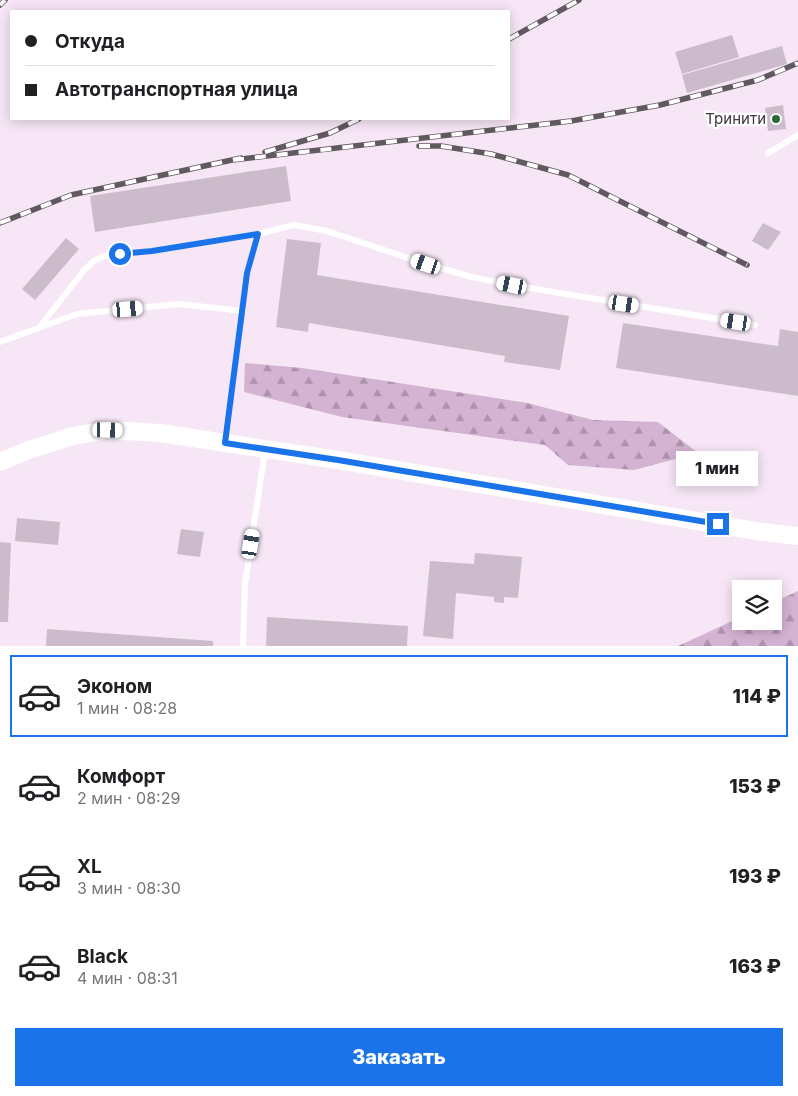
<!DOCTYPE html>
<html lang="ru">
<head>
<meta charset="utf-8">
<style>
	body { margin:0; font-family:Inter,sans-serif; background:#f6f6f6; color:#202124; height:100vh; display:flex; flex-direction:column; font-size:19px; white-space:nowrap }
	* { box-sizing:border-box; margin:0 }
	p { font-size:16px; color:#757577 }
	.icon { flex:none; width:28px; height:28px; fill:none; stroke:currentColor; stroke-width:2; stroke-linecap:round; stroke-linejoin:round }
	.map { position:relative; height:646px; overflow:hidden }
	.drawer { display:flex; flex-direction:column; background:#fff; flex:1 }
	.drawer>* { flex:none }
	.guide { position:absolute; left:10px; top:10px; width:500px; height:110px; border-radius:0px; box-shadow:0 2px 12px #0003; display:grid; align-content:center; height:110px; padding:0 15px; background:#fff }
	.tools { position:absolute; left:732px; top:580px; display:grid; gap:10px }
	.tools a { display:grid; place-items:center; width:50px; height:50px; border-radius:0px; background:#fff; box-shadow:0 2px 12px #0003; font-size:25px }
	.end { position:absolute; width:22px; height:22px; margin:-11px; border:6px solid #1a73e8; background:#fff; box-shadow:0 0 0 2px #fff }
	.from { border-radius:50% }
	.bubble { position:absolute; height:35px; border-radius:0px; background:#fff; box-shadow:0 2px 12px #0003; font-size:16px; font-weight:800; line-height:35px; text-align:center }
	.car { position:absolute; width:15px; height:30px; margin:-15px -8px; border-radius:6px; box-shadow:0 0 4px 1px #0007; background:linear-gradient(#fff 24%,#345 0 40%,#fff 0 76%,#345 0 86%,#fff 0) }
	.guide b { display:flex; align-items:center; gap:18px; height:48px; font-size:19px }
	.guide b+b { border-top:1px solid #e0e0e0 }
	.guide i { width:12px; height:12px; background:#202124 }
	ul { padding:9px 0 0; list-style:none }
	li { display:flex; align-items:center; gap:15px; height:82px; margin:0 10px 8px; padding:0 5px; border:2px solid transparent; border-radius:0px }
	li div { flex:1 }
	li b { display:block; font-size:19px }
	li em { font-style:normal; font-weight:800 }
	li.on { border-color:#1a73e8 }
	li>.icon { width:45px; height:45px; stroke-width:1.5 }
	.cta { display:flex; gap:10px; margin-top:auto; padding:10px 15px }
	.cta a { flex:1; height:58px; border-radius:0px; background:#1a73e8; color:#fff; font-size:20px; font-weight:800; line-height:58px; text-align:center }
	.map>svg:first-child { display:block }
</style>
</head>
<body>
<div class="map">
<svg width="798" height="646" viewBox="0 0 798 646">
	<defs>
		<pattern id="forest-firs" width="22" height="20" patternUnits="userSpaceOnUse" patternTransform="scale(1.25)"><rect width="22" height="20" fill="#d4b2d2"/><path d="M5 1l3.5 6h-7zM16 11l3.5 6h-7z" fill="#ad92ac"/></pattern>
	</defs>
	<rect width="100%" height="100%" fill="#f7e6f6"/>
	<path fill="url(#forest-firs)" d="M245,363l57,5 225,35 66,17 65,2 40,31 -64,17 -66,-5 -23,-20 -203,-28 -98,-25z
		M798,591v55h-120l63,-29v4h33v-19z"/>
	<path fill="#ccbccb" d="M732,35l7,22 -57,17 -7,-22z
		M782,46l5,18 -100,29 -5,-18z
		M783,105l3,24 -18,2 -3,-23z
		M286,166l5,35 -196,31 -5,-36z
		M763,223l18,9 -13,18 -16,-9z
		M66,238l13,11 -44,51 -13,-11z
		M287,239l34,4 -4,32 252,41 -9,54 -56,-8 1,-6 -196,-33 -1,9 -32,-5z
		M623,323l155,23 2,-17 18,3v64l-182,-28z
		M17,518l43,4 -2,23 -43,-4z
		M181,529l23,3 -4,25 -23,-3z
		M0,542l11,1 -3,79h-8z
		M475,553l47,4 -4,41 -14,-1v6l-10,-1v-5l-38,-4 -3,46 -30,-3 7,-75 44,3z
		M267,617l141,9 -1,20h-141z
		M47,629l166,12v5h-167z"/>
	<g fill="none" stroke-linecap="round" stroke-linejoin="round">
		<path stroke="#fff" stroke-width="6" d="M768,153l30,-18
			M39,328l46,-59 9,-8 10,-5 48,-5 106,-17 36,-9 33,6 99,33 46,13 39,8 244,40
			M0,342l77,-28 102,-10 64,7
			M225,442l22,-169 11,-39
			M243,646l2,-62 20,-133"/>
		<path stroke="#fff" stroke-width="18" d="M0,462l29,-12 44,-14 35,-6 52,3 178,27 418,71 42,5"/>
		<g stroke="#615860" stroke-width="5.5">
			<path id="rail" d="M0,5l5,-5
				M509,39l70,-39
				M419,146h22l50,8 77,21 179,90
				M265,152l65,-19 29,-14
				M233,160l338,-39 89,-16 98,-25 40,-17
				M0,223l71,-28 170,-37"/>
		</g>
		<use href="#rail" stroke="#fff" stroke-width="4" stroke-dasharray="11" stroke-linecap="butt"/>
	</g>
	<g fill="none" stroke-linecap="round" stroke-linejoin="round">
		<path stroke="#1a73e8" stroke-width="6" d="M120,254l32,-3 106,-17 -11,39 -22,170 113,17 380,64"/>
	</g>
	<circle fill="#266b37" stroke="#fff" stroke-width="2" cx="776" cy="119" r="5"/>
	<g text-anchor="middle" stroke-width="4.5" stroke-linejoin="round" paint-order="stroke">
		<g font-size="15" fill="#3e373d" stroke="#fff" text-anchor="end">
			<text x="766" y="124">Тринити</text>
		</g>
	</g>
</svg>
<div class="tools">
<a><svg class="icon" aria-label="layers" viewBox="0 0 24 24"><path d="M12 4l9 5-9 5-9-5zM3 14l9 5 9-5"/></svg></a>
</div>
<i class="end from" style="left:120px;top:254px"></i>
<i class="end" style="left:718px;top:524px"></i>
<div class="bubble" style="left:676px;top:451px;width:82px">1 мин</div>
<i class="car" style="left:426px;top:264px;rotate:289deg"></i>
<i class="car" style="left:512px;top:285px;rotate:282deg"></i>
<i class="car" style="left:624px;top:304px;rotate:99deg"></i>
<i class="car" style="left:128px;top:309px;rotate:85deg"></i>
<i class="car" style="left:736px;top:322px;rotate:279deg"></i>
<i class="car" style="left:108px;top:430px;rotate:91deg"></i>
<i class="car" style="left:251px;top:544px;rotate:9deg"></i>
<div class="guide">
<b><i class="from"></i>Откуда</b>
<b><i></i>Автотранспортная улица</b>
</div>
</div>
<section class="drawer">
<ul>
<li class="on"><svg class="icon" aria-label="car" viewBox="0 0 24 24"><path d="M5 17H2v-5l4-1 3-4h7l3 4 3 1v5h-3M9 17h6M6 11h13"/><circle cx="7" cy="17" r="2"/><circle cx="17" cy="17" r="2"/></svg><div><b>Эконом</b><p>1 мин · 08:28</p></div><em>114 ₽</em></li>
<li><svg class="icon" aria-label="car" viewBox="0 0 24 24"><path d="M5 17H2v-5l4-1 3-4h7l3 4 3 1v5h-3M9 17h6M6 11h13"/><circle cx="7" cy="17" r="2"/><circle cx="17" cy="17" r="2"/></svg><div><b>Комфорт</b><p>2 мин · 08:29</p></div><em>153 ₽</em></li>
<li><svg class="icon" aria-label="car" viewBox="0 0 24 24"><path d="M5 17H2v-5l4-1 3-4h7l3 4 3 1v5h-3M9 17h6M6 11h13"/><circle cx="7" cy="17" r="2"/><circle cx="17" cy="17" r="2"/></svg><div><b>XL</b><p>3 мин · 08:30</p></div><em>193 ₽</em></li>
<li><svg class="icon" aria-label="car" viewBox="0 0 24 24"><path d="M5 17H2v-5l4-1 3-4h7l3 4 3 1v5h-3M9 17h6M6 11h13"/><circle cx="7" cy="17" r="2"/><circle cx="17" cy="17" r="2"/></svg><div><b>Black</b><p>4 мин · 08:31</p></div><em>163 ₽</em></li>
</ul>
<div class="cta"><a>Заказать</a></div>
</section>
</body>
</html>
